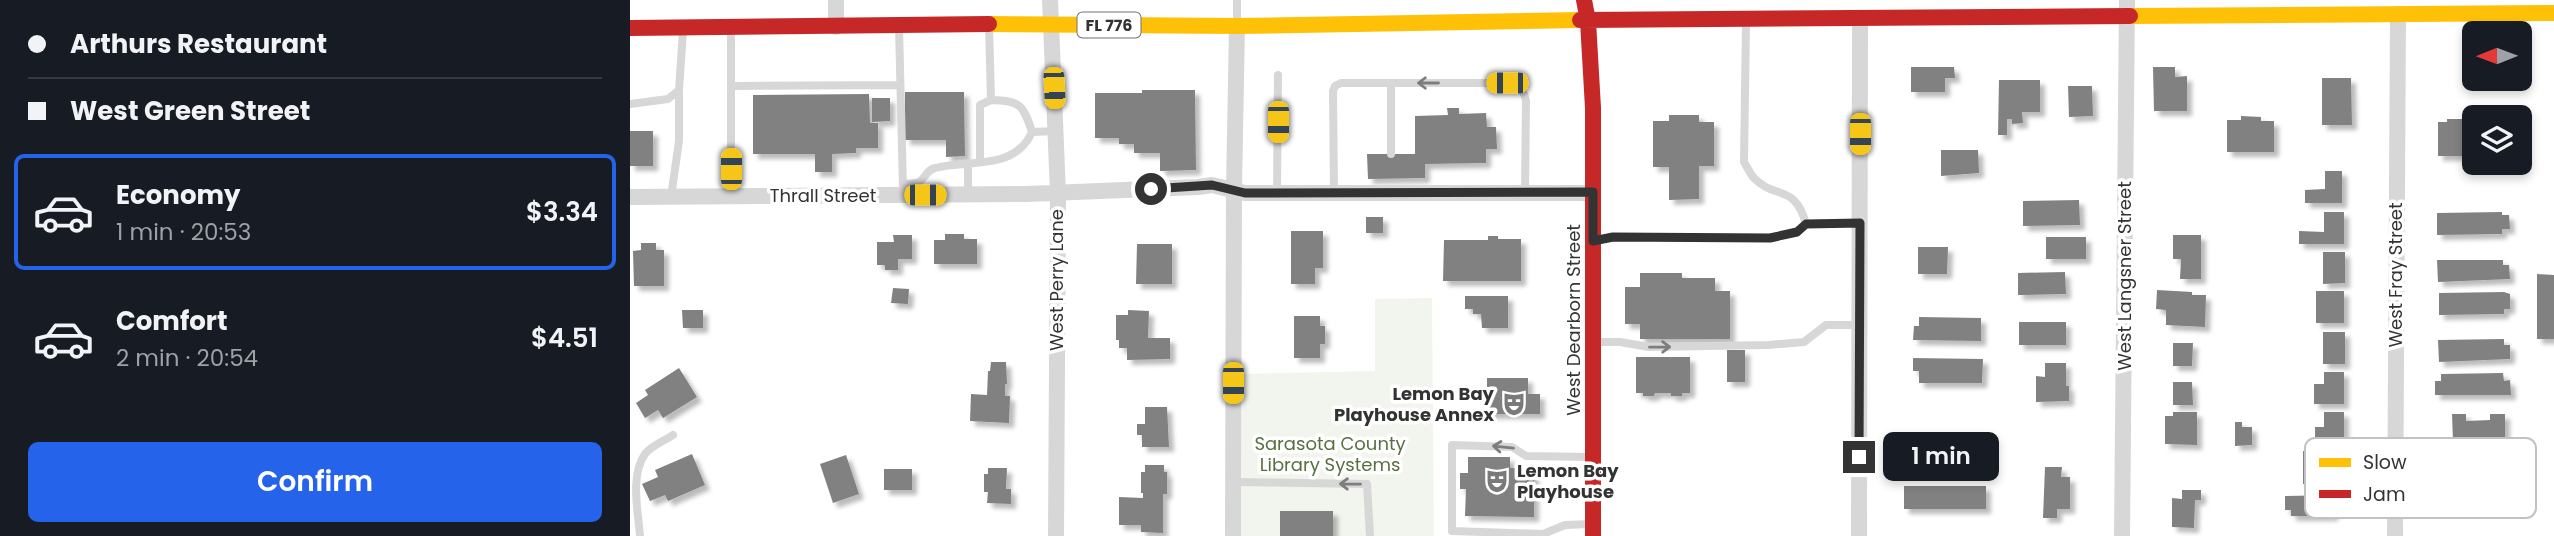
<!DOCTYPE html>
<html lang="en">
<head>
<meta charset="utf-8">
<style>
	body { margin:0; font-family:Poppins,sans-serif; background:#242831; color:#f1f3f6; height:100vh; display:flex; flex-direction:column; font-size:26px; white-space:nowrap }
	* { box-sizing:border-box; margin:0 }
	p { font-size:23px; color:#9ea1a6 }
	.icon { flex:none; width:38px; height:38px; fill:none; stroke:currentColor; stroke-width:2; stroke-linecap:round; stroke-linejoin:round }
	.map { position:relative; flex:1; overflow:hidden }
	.side { display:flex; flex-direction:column; background:#171b24; width:630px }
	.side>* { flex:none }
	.guide { display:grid; align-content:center; height:154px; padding:0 28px; background:#171b24 }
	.needle { width:46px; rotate:269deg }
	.fabs { position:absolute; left:1832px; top:21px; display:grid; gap:14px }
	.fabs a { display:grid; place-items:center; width:70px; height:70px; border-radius:10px; background:#171b24; box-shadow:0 4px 10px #0003; font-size:35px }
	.end { position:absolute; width:32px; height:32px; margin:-16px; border:9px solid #333; background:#fff; box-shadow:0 0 0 4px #fff }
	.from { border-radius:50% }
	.bubble { position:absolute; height:49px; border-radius:10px; background:#171b24; box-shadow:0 4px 10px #0003; font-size:23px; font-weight:600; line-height:49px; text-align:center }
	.car { position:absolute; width:21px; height:42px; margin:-21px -10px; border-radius:9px; box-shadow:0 0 5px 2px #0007; background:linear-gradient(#f5c518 24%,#345 0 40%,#f5c518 0 76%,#345 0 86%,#f5c518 0) }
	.guide b { display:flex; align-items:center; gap:24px; height:66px; font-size:26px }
	.guide b+b { border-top:2px solid #363941 }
	.guide i { width:18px; height:18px; background:#f1f3f6 }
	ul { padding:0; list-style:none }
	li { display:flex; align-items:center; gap:21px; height:116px; margin:0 14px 10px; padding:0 14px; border:4px solid transparent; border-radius:10px }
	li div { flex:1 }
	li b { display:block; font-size:26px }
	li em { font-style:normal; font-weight:600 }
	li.on { border-color:#2563eb }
	li>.icon { width:63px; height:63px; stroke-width:1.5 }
	.action { display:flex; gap:14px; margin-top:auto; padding:14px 28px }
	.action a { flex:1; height:80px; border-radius:10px; background:#2563eb; color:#fff; font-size:28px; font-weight:600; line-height:80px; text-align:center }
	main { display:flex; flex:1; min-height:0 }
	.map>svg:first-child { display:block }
</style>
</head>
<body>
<main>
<section class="side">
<div class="guide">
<b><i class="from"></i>Arthurs Restaurant</b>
<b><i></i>West Green Street</b>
</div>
<ul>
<li class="on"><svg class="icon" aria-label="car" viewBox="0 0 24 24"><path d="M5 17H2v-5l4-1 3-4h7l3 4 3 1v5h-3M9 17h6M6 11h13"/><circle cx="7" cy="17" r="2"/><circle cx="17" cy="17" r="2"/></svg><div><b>Economy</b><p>1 min · 20:53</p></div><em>$3.34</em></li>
<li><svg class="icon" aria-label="car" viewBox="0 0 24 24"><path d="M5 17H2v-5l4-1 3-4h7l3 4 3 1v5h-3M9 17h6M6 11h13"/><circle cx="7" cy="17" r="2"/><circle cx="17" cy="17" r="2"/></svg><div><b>Comfort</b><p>2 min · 20:54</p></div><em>$4.51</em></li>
</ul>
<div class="action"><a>Confirm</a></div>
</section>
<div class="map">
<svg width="1924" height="536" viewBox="0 0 1924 536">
	<defs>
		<filter id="shadow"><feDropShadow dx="5" dy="5" stdDeviation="2" flood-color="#0004"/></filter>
	</defs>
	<rect width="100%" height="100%" fill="#fff"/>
	<path fill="#f1f5ed" d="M802,298l2,238h-193l1,-162 133,-3v-72z"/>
	<path fill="#818181" filter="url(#shadow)" d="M1281,67h43l1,11h-10v14h-34z
		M1523,67h22v10l12,-1v35h-33z
		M1692,78h29l1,47h-30z
		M1369,80h41v32h-18l1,11 -11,1v-5h-5v16h-9z
		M1438,86h24l1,30 -24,1z
		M512,90h53l1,80 -36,1v-18h-26v-9h-15v-6h-24v-45h47z
		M275,92h59l1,64 -19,1v-17h-41z
		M239,94l1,29h8v25h-22v5l-24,1v18h-17v-18h-62v-59z
		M242,98h18v23l-18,1z
		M817,108h12v6l27,-1 1,14h9l1,22h-11v14l-61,1v14l-57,1 -1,-25h48v-38l33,-1z
		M1039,115h30v7h15v44h-15v33l-30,1v-33h-16v-46h16z
		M1611,116l20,1v4h13v31h-47v-32h14z
		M1817,119h27v37h-36v-34h9z
		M0,131h23v35h-23z
		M1311,150h37l1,23 -38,3z
		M1695,171h17v32h-37v-13l20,-1z
		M1449,200l1,25 -57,1v-25z
		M1694,212h20v32h-45v-13l25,1z
		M1872,212v3h7l1,14h-8v5l-65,1v-22z
		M736,217h17v16h-17z
		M661,231h32v37h-8v16h-24z
		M315,234h19v5h13v25h-43v-24h11z
		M263,235h19v24h-14v11h-13v-5h-8v-23h17z
		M1543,235h28v44h-21l1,-20h-8z
		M858,236h10v3h23v42h-78l1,-41h44z
		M1416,237h40v22h-40z
		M11,243h15v7h8v36h-30l-1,-35 8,-1z
		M507,244h35v40h-36z
		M1288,247h30l-1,27h-29z
		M1693,252h22v31l-22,1z
		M1807,260h66v5h6l1,14 -72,3z
		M1435,272l1,22 -48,1v-22z
		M1010,273h42v5h33v13h15v48h-90v-15h-15v-37h15z
		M1907,274l17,1v64h-17z
		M263,288l16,1 -1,15 -17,-1z
		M1527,290l35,2v3h14l-1,32 -39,-2v-15l-10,-1z
		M1686,291h28v32h-28z
		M1874,292l6,2v15h-6v5l-65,1v-22z
		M835,296h43v32h-26l-1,-14h-8v-5h-8z
		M52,310h21v18h-20z
		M498,310l21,1 -1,27h22v21l-43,1v-12h-8v-8h-3v-25h12z
		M664,316h26v10h5v18h-5v14h-26z
		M1289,317l62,1v23l-68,-1 1,-14h5z
		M1389,322h47v23h-47z
		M1693,332h22v32h-22z
		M1874,339v6h6v14l-71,3 -1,-22z
		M1543,343h20l-1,23h-19z
		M1097,350h18v32h-18z
		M1006,357h54v36h-8v3h-11v-3h-16l-1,3h-11v-3h-7z
		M1283,358l70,1 -1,24h-63v-12h-6z
		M361,362h15l1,22h-2v12h5l-1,27 -39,-2 1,-27 16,1 1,-24h2z
		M1415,363h21v23h3v15l-33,1v-26l9,1z
		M49,368l18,29 -34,21 -5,-8 -13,8 -9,-15 12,-8 -3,-5z
		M1694,372h20v32h-30v-20h10z
		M1873,373l1,8 6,-1 1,15h-76v-14h6v-7z
		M857,378h41v16h12v20h-53z
		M1543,382h19l1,23h-20z
		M515,407h22l2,40h-27v-12h-5v-11h8z
		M1543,412h24v33l-32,-1v-28h8z
		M1694,412h20v32h-29v-17h9z
		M1822,414h14v7l24,-1v-6h15v27h-52z
		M1605,422h7v5h10v18l-17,1z
		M1282,434l23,1 -1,30h-22l-1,-7h-2v-16h3z
		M1673,451h42v33h-42z
		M62,454l13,31 -37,16 -3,-6 -15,6 -8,-17 16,-7 -3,-7z
		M216,455l13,39 -26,9 -13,-39z
		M838,457h42v11h24v49l-69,-1 1,-27h-6v-16h8z
		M515,465h19v7h3v22h-4v39l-22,-1v-7h-22v-28l24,1v-5h-2v-21h4z
		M1415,467h17l-1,10h9v32h-13v9h-14z
		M358,468h19l-1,21h5v15l-24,-1 1,-11h-4v-18h4z
		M254,469h28v21h-28z
		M1274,486h82v23h-82z
		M1552,490h19v10h-6l-1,28 -22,-1v-29l10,1z
		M1710,495v15h-6l-1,6h-42v-6h-6v-14z
		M650,511h53v25h-53z"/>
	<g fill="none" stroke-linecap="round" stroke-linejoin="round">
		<path stroke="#d7d7d7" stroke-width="8" d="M607,0v23
			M1116,22l-2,140c3,5 6,11 9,15 21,23 42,6 53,47
			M269,27l4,162
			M761,83v71
			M101,86l168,-1
			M361,100c29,1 32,4 41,32
			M0,104l38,-5 11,-9
			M350,162v-57l11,-5 -2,-75
			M338,165v30
			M273,184c5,0 11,0 16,-2 7,-4 7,-12 16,-14 34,-9 80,3 97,-36l24,-1
			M647,193l1,-118
			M704,193l-1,-102 2,-5 6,-3h166c11,3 17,6 19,18l-1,92
			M101,196v-166
			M41,197l8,-56v-51l4,-59
			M966,240l17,-3 157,1 27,-6 9,-8 54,-1
			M966,342h24l29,5 119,-2 36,-3 22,-17h33
			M960,457l-64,-1 -14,-9 -60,-2v86l91,3 22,-9 26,-1
			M603,482l134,2 3,52
			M10,536c-2,-25 -10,-61 5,-82 6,-8 19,-13 28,-19"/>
		<path stroke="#d7d7d7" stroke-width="16" d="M206,0v27
			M420,0l8,193 -2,343
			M0,197l396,-3 172,-7 14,-2 33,8h348
			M603,536l1,-347 3,-163
			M1229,536l1,-516
			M1492,536l5,-536
			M1765,536l3,-522"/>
		<path stroke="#ffc107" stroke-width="16" d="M1500,16l424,-3
			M359,24l248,2 343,-6"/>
		<path stroke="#c62828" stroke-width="16" d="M954,0l4,21 5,87v428
			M950,20l550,-4
			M0,28l359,-4"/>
	</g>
	<defs><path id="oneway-shaft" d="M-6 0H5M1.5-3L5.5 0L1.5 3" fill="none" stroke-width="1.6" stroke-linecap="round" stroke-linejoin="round" transform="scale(1.75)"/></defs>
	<g stroke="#7d7d7d">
		<use href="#oneway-shaft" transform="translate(798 83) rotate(-180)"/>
		<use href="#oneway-shaft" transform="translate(1030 347) rotate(-1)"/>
		<use href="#oneway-shaft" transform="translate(873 447) rotate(-174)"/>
		<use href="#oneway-shaft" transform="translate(720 484) rotate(-179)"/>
	</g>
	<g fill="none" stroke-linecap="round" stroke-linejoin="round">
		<path stroke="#333" stroke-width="9" d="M521,189l61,-4 33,8 348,-1v49l20,-4 157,1 27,-6 9,-8 54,-1 -1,234"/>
	</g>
	<defs>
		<g id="theatre-bare" transform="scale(1.89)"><path d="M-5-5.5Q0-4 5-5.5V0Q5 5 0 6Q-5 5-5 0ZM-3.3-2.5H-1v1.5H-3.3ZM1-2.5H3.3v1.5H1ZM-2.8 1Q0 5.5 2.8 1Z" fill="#7a7a7a" stroke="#fff" stroke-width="2.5" paint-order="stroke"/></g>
	</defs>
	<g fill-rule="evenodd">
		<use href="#theatre-bare" x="884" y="404"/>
		<use href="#theatre-bare" x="867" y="481"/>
	</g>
	<g text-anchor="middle" stroke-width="7" stroke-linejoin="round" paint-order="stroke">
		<rect fill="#fff" stroke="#707070" stroke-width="2" x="447.5" y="12.5" width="63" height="25" rx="5"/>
		<g font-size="16" font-weight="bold" fill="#333">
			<text x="479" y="31">FL 776</text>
		</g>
		<g font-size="18" fill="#333" stroke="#fff">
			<text x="193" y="202">Thrall Street</text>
			<text transform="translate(1766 275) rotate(-90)" y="6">West Fray Street</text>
			<text transform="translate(1495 276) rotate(-90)" y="6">West Langsner Street</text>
			<text transform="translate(427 280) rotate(-90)" y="6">West Perry Lane</text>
			<text transform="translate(944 320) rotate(-90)" y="6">West Dearborn Street</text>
		</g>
		<g font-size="18" font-weight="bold" fill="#333" stroke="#fff" text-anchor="end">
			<text x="864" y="400">Lemon Bay<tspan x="864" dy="21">Playhouse Annex</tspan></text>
			<text x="887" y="477" text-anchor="start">Lemon Bay<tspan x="887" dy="21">Playhouse</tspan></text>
		</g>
		<g font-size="18" fill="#56703f" stroke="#fff">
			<text x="700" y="450">Sarasota County<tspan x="700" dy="21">Library Systems</tspan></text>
		</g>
	</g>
	<rect x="1675" y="438" width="231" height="80" rx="10" fill="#fff" stroke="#c2c2c2" stroke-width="2"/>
	<rect x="1689" y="458" width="32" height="9" fill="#ffc107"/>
	<rect x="1689" y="490" width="32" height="8" fill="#c62828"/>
	<g font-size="19" fill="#333">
		<text x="1733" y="469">Slow</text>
		<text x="1733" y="501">Jam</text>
	</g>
</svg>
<div class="fabs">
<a><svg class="needle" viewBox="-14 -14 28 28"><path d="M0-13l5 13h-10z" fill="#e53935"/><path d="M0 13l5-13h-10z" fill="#9ea1a6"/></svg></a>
<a><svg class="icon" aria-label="layers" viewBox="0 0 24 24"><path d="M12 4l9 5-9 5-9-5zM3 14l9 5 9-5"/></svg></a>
</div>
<i class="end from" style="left:521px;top:189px"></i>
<i class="end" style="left:1229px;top:457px"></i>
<div class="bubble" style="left:1253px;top:432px;width:116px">1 min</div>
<i class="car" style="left:877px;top:83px;rotate:270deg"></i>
<i class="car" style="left:424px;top:88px;rotate:177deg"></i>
<i class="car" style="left:648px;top:122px;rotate:180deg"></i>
<i class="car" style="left:1230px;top:134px;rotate:180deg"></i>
<i class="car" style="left:101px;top:169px;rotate:0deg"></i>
<i class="car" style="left:295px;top:195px;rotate:90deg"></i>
<i class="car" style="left:603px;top:383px;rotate:180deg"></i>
</div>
</main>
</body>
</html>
